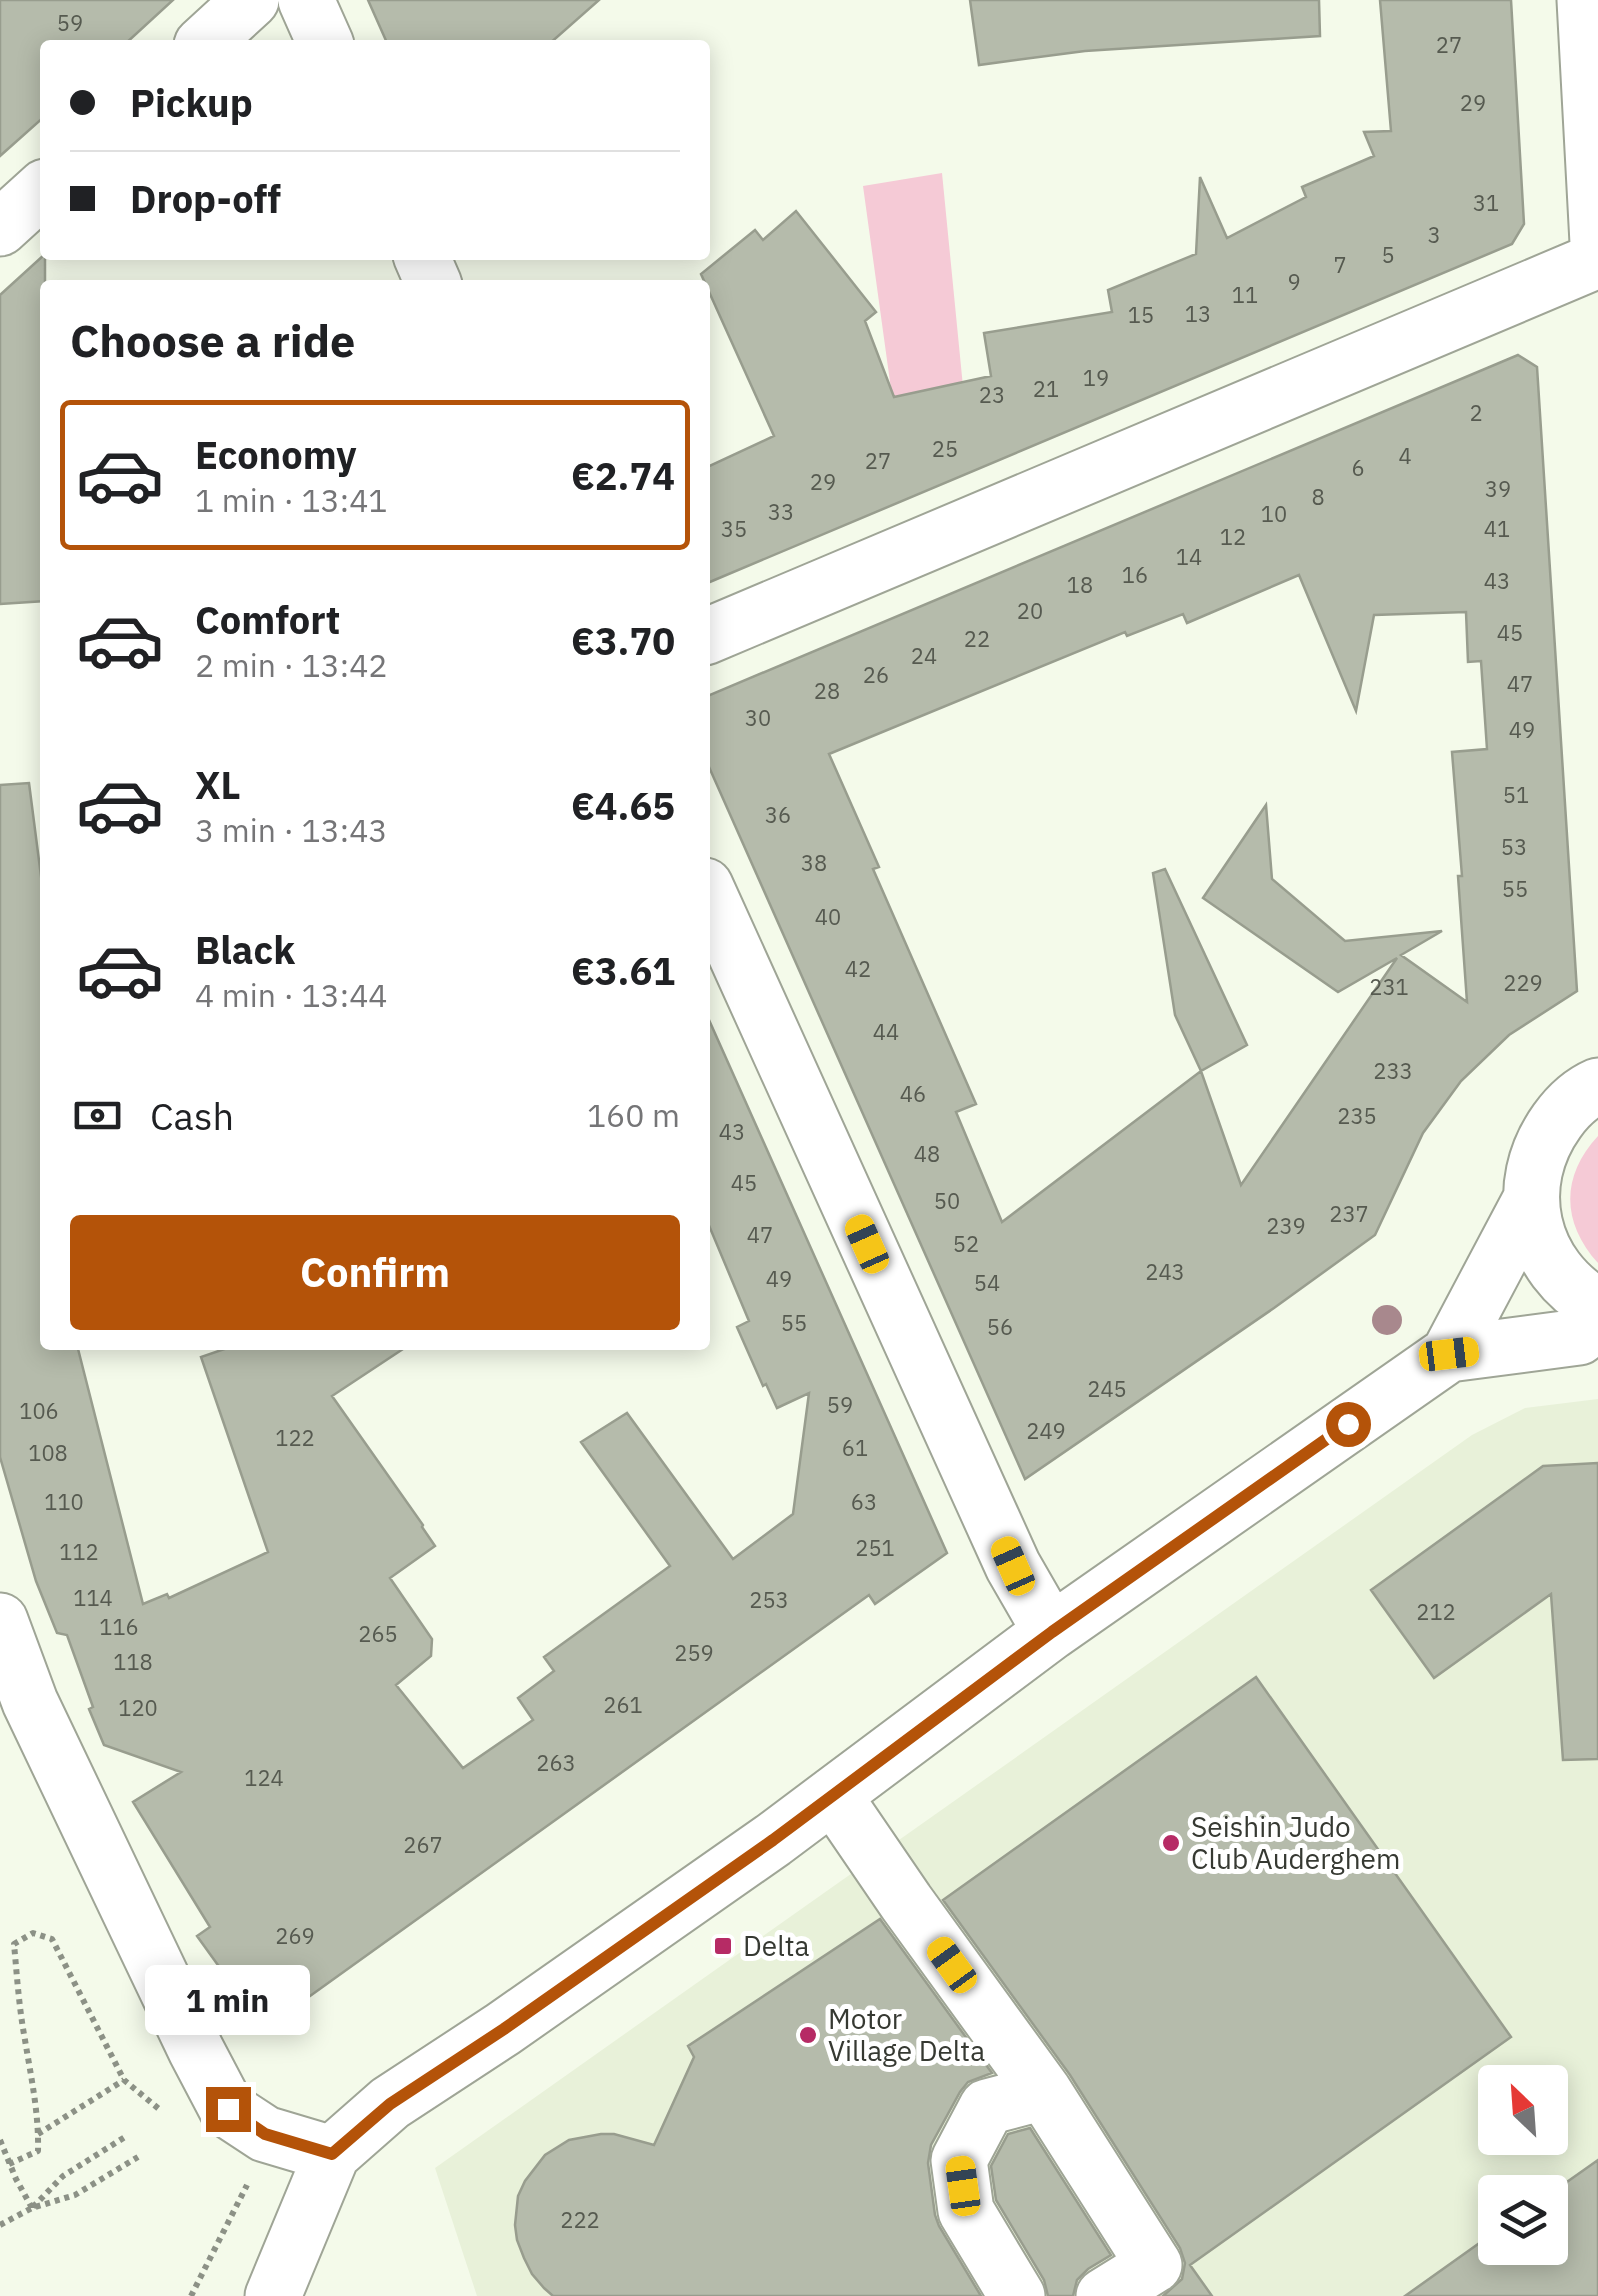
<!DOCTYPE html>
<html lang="en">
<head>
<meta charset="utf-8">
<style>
	body { margin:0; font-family:"IBM Plex Sans",sans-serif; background:#f2f2f2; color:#202124; height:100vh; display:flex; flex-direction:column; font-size:38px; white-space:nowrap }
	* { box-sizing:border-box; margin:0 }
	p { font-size:32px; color:#757577 }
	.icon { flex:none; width:55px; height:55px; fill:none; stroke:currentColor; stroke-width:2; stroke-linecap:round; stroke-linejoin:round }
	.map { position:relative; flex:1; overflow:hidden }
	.sheet { position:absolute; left:40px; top:280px; width:670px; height:1070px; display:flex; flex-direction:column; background:#fff; border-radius:10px; box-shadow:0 5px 25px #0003 }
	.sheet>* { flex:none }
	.guide { position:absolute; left:40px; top:40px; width:670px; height:220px; border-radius:10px; box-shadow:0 5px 25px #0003; display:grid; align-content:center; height:220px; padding:0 30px; background:#fff }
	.needle { width:65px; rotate:335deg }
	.controls { position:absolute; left:1478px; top:2065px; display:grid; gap:20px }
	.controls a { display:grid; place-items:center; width:90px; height:90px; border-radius:10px; background:#fff; box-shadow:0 5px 25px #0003; font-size:50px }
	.end { position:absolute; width:45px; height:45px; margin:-22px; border:12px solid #b45309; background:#fff; box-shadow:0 0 0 5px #fff }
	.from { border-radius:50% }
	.bubble { position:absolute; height:70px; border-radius:10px; background:#fff; box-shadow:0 5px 25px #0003; font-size:32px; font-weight:700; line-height:70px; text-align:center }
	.car { position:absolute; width:30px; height:60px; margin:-30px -15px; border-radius:12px; box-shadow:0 0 8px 2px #0007; background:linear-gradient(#f5c518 24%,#345 0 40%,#f5c518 0 76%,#345 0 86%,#f5c518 0) }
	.guide b { display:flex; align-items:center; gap:35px; height:95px; font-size:38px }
	.guide b+b { border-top:2px solid #e0e0e0 }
	.guide i { width:25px; height:25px; background:#202124 }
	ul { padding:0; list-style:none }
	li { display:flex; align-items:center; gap:30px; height:150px; margin:0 20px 15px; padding:0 10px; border:5px solid transparent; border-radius:10px }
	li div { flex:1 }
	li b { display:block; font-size:38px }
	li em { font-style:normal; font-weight:700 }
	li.on { border-color:#b45309 }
	li>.icon { width:90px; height:90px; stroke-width:1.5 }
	h2 { padding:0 30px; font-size:45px; line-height:120px }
	.pay { display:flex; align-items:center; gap:25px; height:110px; padding:0 30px; font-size:38px }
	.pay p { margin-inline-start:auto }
	.primary-button { display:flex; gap:20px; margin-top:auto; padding:20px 30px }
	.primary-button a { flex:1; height:115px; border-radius:10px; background:#b45309; color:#fff; font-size:40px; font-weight:700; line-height:115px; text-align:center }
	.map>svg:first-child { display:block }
</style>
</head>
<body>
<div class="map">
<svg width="1598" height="2296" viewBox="0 0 1598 2296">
	<rect width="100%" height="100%" fill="#f4faea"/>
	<path fill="#e8f1d9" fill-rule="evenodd" d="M1598,1399v897h-1121l-42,-128 1037,-733 53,-27zM1495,2082h55v56h-55zM1495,2192h55v56h-55z"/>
	<path fill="#f5cad6" d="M942,173l23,234 -58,22 -16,-40 -28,-203z
		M1598,1136v127c-37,-41 -37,-87 0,-127z"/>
	<path fill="#b5bbab" stroke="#989d8e" stroke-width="2.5" fill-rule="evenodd" d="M0,0h173l-49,45h-79v71l-45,40z
		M368,0h231l-51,45h-160z
		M970,0h349l1,36 -235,15 -106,14z
		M1380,0h131l13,224 -12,20 -807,340v-116l69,-32 -73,-162 54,-44 8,10 33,-29 80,101 -11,9 29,76 97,-21 -7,-43 128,-21 -4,-22 88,-36 4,-77 27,61 79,-41 -4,-10 72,-31 -10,-24 27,-1z
		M45,254v347l-45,3v-309z
		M1518,355l19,12 40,624 -68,44 -48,46 -38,52 -48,102 -101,73 -249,171 -320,-721v-61zM1299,575l57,136 18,-96 92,-3 2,50 13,-1 6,88 -35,3 10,124h-4l9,126 -66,-47 41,-24 -97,10 -73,-62 -6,-74 -63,93 135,94 59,-34 -156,227 -40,-114 -199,151 -46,-110 20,-8 -103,-235 6,-2 -50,-113 296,-122 2,4 56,-22 4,9z
		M29,783l16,124v438h32l66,259 24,-10 2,4 99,-46 -67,-195 35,-12h173l-77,51 91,129 -1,2 13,19 -45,32 42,61 -1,17 -35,29 67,83 70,-48 -15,-22 36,-27 -10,-14 126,-91 -89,-124 46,-29 106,146 60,-45 16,-121 -32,15 -11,-24 -3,2 -26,-59 12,-6 -44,-105v-205l242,542 -72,51 -6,-9 -605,434 -67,-93 13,-9 -77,-125 48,-30 -77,-27 -15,-36 4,-2 -26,-72 -10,-2 -21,-52 -36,-124v-672z
		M1165,869l82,176 -46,26 -26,-56 -22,-142z
		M1598,1463v296l-35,1 -12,-166 -117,84 -63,-88 172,-124z
		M1256,1677l255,360 -321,228 22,31h-49l19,-17 3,-16 -5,-15 -110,-173 -127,-175z
		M880,1919l112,154 -24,9 -8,10 -29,53 -3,18 7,52 4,11 42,70h-428l-9,-8 -12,-14 -8,-16 -7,-18 -2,-15 3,-29 7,-15 20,-26 24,-15 32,-6h13l40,11 40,-88 -6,-11z
		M1030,2128l81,127 -23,14 -11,11 -4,16h-25l-4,-16 -48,-80 -5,-34 17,-32z
		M1598,2160v136h-193l90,-64v16h55v-54z"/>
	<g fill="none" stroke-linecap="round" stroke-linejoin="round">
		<g stroke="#9fa596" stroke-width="59">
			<path id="minor" d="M306,0l20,45
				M1585,0l13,243
				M202,45l49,-45
				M0,228l45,-41
				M421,255l13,30
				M705,637l893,-377
				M705,886l308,680 38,66
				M1598,1086c-16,7 -31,21 -41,35 -46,64 -28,146 41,185
				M1449,1354l130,-17 19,-15
				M0,1621l30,81 166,348 31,59 38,25 67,20
				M833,1795l73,107 138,190 110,173 -50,31
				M273,2296l59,-142 58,-51 113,-74 270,-189 278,-208 398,-278 81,-153
				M1017,2296l-51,-85 -7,-51 28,-53 57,-15"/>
		</g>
		<path stroke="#8c9186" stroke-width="6" stroke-dasharray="5 5" stroke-linecap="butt" d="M38,2134l86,-54
			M0,2140l16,39 16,29
			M9,2164l29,-13c1,-38 -7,-74 -13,-111 -6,-32 -8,-64 -11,-96l19,-11 19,6 72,141 35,29
			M33,2207l30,-31 62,-39
			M0,2225l32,-17 43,-13 63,-38
			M191,2296l56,-111"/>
		<use href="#minor" stroke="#fff" stroke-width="55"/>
	</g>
	<circle fill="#a8888d" cx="1387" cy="1320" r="15"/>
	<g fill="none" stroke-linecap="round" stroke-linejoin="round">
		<path stroke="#b45309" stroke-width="12" d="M228,2109l37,25 67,20 58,-50 114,-75 269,-189 279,-208 296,-208"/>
	</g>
	<g fill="#b62b65" stroke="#fff" stroke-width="4">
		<circle cx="1171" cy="1843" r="10"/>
		<rect x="713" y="1936" width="20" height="20" rx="5"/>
		<circle cx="808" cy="2035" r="10"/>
	</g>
	<g text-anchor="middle" stroke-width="10" stroke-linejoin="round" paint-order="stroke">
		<g font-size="22" fill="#565a50">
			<text x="70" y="31">59</text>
			<text x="1449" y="53">27</text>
			<text x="1473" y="111">29</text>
			<text x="1486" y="211">31</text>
			<text x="1434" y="243">3</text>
			<text x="1388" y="263">5</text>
			<text x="1340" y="273">7</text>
			<text x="1294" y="290">9</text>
			<text x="1245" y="303">11</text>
			<text x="1198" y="322">13</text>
			<text x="1141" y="323">15</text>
			<text x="1096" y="386">19</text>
			<text x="1046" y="397">21</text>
			<text x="992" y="403">23</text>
			<text x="1476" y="421">2</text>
			<text x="945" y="457">25</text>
			<text x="1405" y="464">4</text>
			<text x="878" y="469">27</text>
			<text x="1358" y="476">6</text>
			<text x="823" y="490">29</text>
			<text x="1498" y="497">39</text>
			<text x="1318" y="505">8</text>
			<text x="781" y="520">33</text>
			<text x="1274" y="522">10</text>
			<text x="734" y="537">35</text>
			<text x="1497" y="537">41</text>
			<text x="1233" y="545">12</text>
			<text x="1189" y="565">14</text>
			<text x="1135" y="583">16</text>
			<text x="1497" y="589">43</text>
			<text x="1080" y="593">18</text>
			<text x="1030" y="619">20</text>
			<text x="1510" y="641">45</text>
			<text x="977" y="647">22</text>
			<text x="924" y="664">24</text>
			<text x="876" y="683">26</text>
			<text x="1520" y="692">47</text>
			<text x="827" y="699">28</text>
			<text x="758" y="726">30</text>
			<text x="1522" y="738">49</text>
			<text x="1516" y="803">51</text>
			<text x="778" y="823">36</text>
			<text x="1514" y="855">53</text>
			<text x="814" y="871">38</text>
			<text x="1515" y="897">55</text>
			<text x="828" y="925">40</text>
			<text x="858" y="977">42</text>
			<text x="1523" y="991">229</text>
			<text x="1389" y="995">231</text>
			<text x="886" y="1040">44</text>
			<text x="1393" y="1079">233</text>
			<text x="913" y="1102">46</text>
			<text x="1357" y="1124">235</text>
			<text x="732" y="1140">43</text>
			<text x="927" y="1162">48</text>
			<text x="744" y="1191">45</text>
			<text x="947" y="1209">50</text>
			<text x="1349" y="1222">237</text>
			<text x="1286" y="1234">239</text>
			<text x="760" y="1243">47</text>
			<text x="966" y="1252">52</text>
			<text x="1165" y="1280">243</text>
			<text x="779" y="1287">49</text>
			<text x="987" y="1291">54</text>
			<text x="794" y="1331">55</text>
			<text x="1000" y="1335">56</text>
			<text x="1107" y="1397">245</text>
			<text x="840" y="1413">59</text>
			<text x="39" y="1419">106</text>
			<text x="1046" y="1439">249</text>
			<text x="295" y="1446">122</text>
			<text x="855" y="1456">61</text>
			<text x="48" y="1461">108</text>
			<text x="64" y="1510">110</text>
			<text x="864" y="1510">63</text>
			<text x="875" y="1556">251</text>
			<text x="79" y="1560">112</text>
			<text x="93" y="1606">114</text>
			<text x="769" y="1608">253</text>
			<text x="1436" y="1620">212</text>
			<text x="119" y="1635">116</text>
			<text x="378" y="1642">265</text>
			<text x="694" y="1661">259</text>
			<text x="133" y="1670">118</text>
			<text x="623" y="1713">261</text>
			<text x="138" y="1716">120</text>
			<text x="556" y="1771">263</text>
			<text x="264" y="1786">124</text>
			<text x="423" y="1853">267</text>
			<text x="295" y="1944">269</text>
			<text x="580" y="2228">222</text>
		</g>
		<g font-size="28" fill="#363932" stroke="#fff" text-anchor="start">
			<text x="1191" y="1837">Seishin Judo<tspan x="1191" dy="32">Club Auderghem</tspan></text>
			<text x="743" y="1956">Delta</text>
			<text x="828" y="2029">Motor<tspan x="828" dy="32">Village Delta</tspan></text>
		</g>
	</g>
</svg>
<div class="controls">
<a><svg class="needle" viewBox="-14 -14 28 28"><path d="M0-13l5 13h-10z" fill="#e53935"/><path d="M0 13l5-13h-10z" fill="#757577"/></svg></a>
<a><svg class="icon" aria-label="layers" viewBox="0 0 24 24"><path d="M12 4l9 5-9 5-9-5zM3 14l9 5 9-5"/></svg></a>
</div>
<i class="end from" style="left:1348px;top:1424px"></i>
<i class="end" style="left:228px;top:2109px"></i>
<div class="bubble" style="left:145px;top:1965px;width:165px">1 min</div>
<i class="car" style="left:867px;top:1244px;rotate:336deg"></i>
<i class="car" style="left:1449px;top:1354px;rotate:83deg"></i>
<i class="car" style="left:1013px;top:1566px;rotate:336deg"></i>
<i class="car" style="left:952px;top:1965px;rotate:324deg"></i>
<i class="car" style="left:963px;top:2186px;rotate:352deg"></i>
<div class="guide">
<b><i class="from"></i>Pickup</b>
<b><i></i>Drop-off</b>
</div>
<section class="sheet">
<h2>Choose a ride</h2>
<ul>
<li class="on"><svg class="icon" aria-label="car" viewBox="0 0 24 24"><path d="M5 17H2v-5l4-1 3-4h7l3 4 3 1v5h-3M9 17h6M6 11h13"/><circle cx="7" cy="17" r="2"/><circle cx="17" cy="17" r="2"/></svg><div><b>Economy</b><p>1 min · 13:41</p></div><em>€2.74</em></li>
<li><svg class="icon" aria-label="car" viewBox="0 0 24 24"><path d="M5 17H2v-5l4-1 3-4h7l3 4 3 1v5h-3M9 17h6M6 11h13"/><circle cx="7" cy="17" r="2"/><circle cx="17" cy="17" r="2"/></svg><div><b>Comfort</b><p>2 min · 13:42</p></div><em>€3.70</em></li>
<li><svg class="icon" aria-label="car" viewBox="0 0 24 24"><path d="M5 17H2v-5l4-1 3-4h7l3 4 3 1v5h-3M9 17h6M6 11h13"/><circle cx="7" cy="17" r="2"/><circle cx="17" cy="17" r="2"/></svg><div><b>XL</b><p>3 min · 13:43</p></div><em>€4.65</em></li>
<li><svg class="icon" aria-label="car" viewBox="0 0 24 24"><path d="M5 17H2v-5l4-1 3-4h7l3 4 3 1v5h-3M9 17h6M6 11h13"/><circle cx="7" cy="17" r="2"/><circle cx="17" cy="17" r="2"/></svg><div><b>Black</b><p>4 min · 13:44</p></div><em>€3.61</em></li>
</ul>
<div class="pay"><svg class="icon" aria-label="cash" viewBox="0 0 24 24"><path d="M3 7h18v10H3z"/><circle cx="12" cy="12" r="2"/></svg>Cash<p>160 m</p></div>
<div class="primary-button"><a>Confirm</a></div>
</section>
</div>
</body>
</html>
